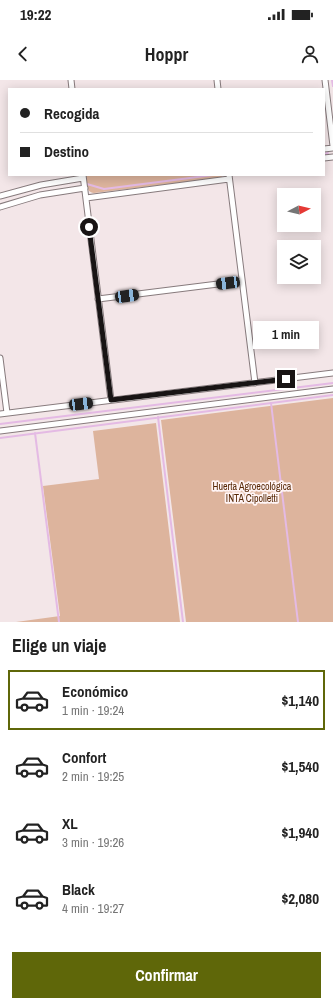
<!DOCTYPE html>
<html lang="es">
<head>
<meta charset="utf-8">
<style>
	body { margin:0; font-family:"Archivo Narrow",sans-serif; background:#f2f2f2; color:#222; height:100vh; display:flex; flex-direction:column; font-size:15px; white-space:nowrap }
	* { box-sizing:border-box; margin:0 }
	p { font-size:13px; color:#767676 }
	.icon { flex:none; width:22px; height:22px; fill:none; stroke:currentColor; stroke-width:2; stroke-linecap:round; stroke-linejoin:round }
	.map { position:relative; height:542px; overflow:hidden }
	.drawer { display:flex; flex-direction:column; background:#fff; flex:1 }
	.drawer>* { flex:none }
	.banner { position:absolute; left:8px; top:8px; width:317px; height:88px; border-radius:0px; box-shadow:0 2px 10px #0003; display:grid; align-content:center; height:88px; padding:0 12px; background:#fff }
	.needle { width:26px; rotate:83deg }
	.controls { position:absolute; left:277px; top:108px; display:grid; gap:8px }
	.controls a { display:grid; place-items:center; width:44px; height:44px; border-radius:0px; background:#fff; box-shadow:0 2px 10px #0003; font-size:20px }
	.end { position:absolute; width:18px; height:18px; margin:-9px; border:5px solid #181414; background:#fff; box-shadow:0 0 0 2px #fff }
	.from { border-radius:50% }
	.bubble { position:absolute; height:28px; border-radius:0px; background:#fff; box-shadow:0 2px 10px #0003; font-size:13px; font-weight:700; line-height:28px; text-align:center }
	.car { position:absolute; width:12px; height:24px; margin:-12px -6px; border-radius:5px; box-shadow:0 0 3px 1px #0007; background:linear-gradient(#222 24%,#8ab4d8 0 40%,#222 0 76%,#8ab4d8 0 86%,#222 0) }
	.banner b { display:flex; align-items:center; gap:14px; height:38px; font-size:15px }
	.banner b+b { border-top:1px solid #e0e0e0 }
	.banner i { width:10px; height:10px; background:#222 }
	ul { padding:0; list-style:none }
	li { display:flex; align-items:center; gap:12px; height:60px; margin:0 8px 6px; padding:0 4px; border:2px solid transparent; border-radius:0px }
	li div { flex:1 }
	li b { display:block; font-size:15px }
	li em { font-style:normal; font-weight:700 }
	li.selected { border-color:#5f6709 }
	li>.icon { width:36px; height:36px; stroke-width:1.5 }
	h2 { padding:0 12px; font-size:18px; line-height:48px }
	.cta { display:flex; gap:8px; margin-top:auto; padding:8px 12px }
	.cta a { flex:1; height:46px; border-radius:0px; background:#5f6709; color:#fff; font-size:16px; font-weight:700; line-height:46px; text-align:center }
	.status { display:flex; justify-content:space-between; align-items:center; height:28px; padding:0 20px; background:#fff; direction:ltr }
	.status svg { height:11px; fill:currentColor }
	header { display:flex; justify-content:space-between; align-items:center; height:52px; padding:0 12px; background:#fff; font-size:18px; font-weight:700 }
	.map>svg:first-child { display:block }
</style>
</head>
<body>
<div class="status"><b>19:22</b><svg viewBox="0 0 49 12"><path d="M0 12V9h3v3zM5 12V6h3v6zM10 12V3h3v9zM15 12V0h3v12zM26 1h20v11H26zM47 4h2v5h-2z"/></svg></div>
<header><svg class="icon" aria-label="back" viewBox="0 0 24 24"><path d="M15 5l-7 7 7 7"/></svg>Hoppr<svg class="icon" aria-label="person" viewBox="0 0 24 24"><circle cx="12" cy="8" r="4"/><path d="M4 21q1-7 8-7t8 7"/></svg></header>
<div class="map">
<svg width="333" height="542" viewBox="0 0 333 542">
	<rect width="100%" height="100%" fill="#f3e6e8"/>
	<path fill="#ddb49d" d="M86,95h138l-4,3 -126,15c-9,-1 -7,-11 -8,-18z
		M333,318v224h-147l-25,-202z
		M156,343l24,199h-164l44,-6 -17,-130 56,-7 -6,-48z"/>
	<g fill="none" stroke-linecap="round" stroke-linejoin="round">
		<path stroke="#e4bae4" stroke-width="2" d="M332,0l1,6
			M324,74l4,-1
			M87,104l17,5 109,-14
			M271,323l27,219
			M158,337l25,205
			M0,344l333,-41
			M35,353l24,189
			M0,358l333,-43"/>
		<g stroke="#877b7d" stroke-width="7">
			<path id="minor" d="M71,0l1,9
				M217,0l1,9
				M325,0l8,66
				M324,69l9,-1
				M324,78l9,-1
				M83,95l28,225
				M229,95l26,208
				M0,116l41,-11 42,-7
				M86,118l143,-19
				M0,127l40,-12 45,-7
				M98,219l144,-18
				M0,278l7,55
				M0,334l333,-41
				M0,351l333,-42"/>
		</g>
		<use href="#minor" stroke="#fff" stroke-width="5"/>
	</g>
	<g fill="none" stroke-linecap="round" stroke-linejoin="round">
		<path stroke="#181414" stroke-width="5" d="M89,147l22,173 175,-21"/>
	</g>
	<g text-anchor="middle" stroke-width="3.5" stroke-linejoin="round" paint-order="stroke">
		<g font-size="10" fill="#562603" stroke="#fff4f5">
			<text x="252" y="410">Huerta Agroecológica<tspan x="252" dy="12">INTA Cipolletti</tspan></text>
		</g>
	</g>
</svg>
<div class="controls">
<a><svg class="needle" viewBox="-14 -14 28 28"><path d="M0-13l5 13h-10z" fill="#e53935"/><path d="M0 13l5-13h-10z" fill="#767676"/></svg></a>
<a><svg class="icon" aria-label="layers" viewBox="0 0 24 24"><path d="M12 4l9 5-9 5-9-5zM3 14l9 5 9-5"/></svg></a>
</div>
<i class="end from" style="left:89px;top:147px"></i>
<i class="end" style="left:286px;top:299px"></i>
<div class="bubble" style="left:253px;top:241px;width:66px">1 min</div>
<i class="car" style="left:228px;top:203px;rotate:263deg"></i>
<i class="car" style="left:127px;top:216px;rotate:82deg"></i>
<i class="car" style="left:81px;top:324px;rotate:83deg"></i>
<div class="banner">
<b><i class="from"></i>Recogida</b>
<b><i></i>Destino</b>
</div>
</div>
<section class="drawer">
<h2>Elige un viaje</h2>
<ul>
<li class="selected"><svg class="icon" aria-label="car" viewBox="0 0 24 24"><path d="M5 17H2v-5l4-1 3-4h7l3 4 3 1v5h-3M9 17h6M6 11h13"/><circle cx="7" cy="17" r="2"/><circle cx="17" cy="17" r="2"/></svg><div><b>Económico</b><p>1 min · 19:24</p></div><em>$1,140</em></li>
<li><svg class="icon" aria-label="car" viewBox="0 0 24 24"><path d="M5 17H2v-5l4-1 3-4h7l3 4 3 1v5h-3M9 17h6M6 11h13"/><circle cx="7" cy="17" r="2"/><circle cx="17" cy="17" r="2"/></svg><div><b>Confort</b><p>2 min · 19:25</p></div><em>$1,540</em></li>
<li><svg class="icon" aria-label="car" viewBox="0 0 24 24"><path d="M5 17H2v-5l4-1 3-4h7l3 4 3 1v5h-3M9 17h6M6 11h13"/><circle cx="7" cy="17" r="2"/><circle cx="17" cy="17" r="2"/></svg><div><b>XL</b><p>3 min · 19:26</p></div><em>$1,940</em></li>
<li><svg class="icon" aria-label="car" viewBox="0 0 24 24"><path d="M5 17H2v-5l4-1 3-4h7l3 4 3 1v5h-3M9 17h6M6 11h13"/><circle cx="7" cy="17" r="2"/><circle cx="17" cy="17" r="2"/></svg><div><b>Black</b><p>4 min · 19:27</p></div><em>$2,080</em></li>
</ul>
<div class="cta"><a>Confirmar</a></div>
</section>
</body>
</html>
